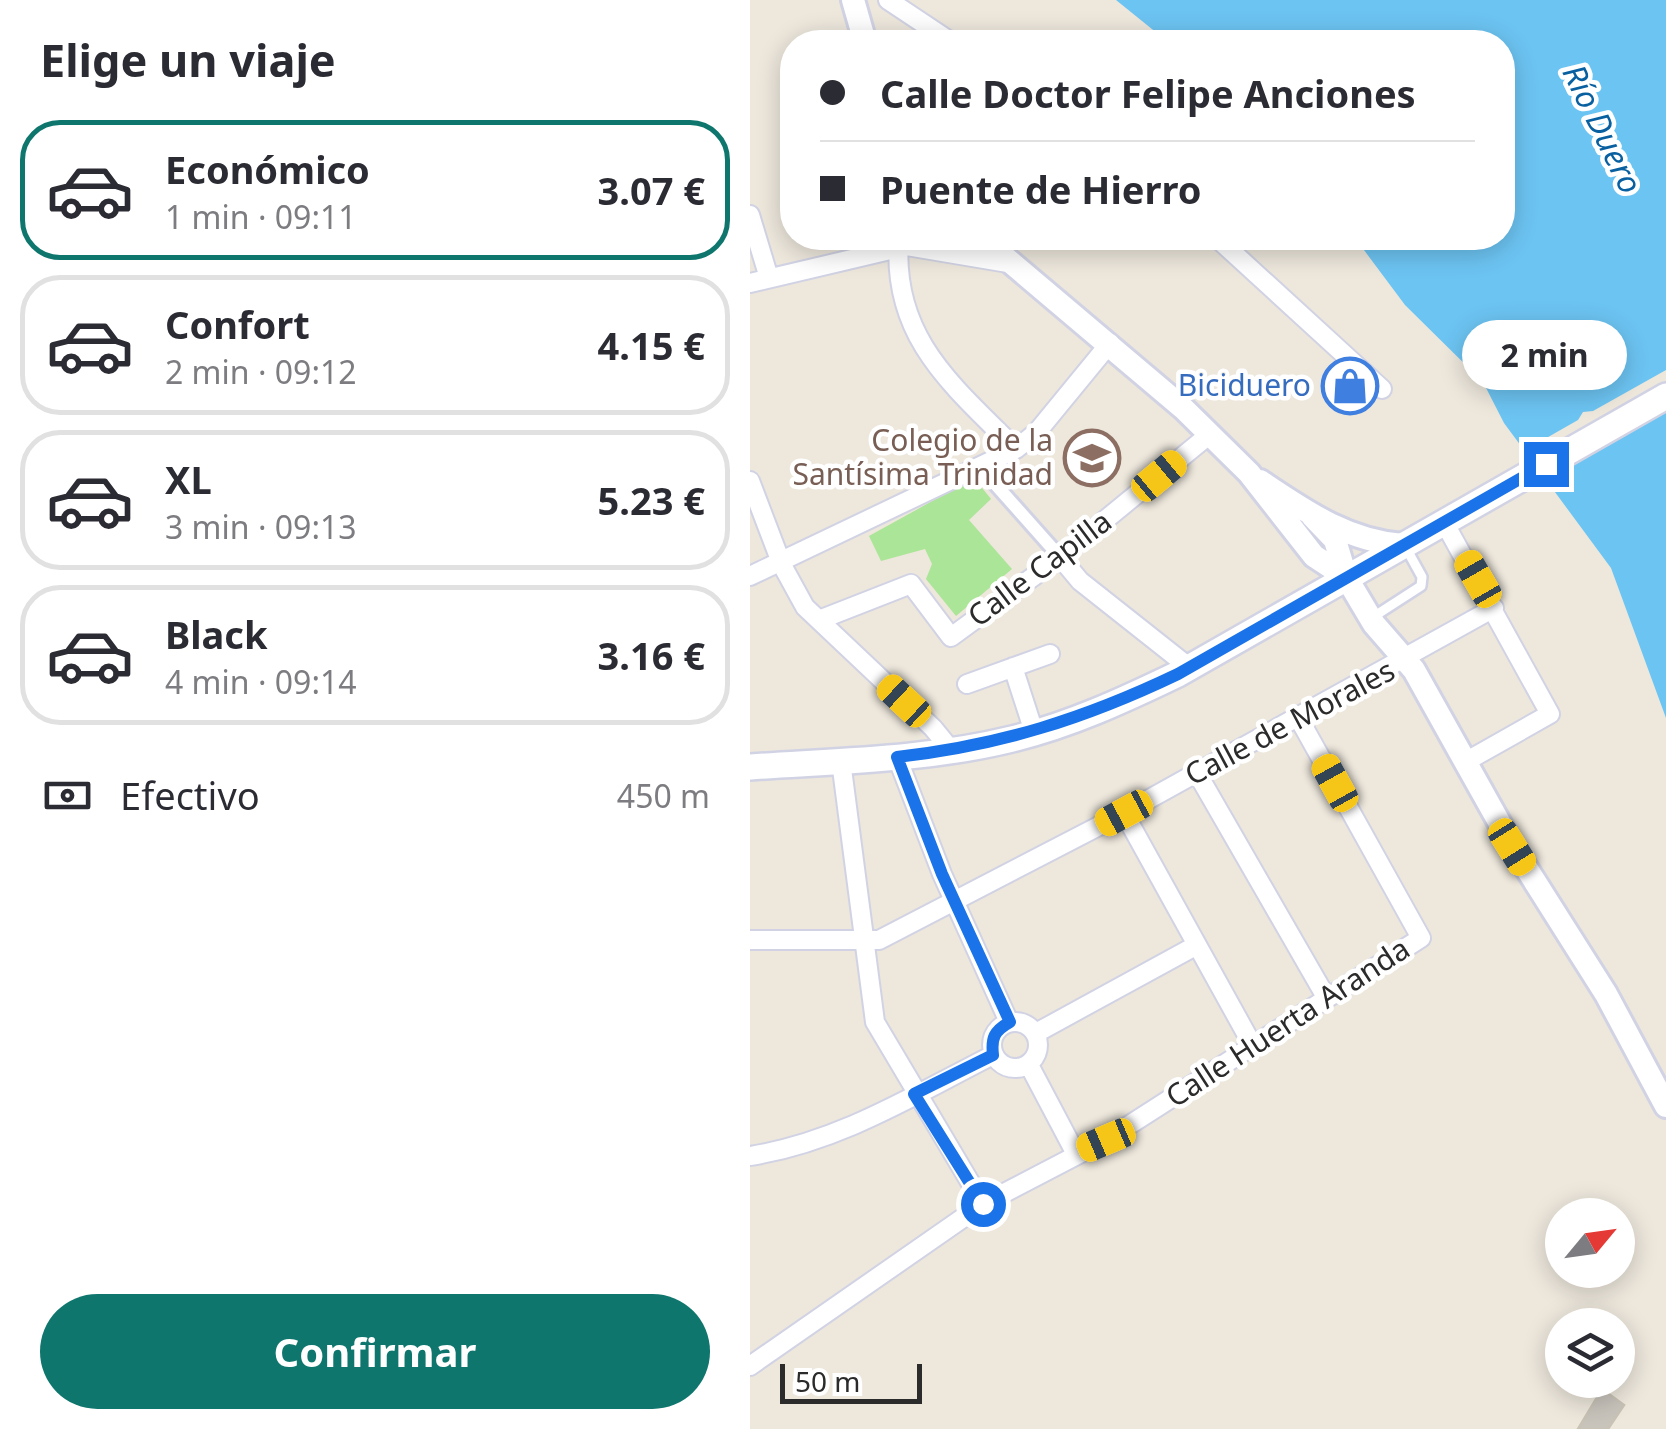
<!DOCTYPE html>
<html lang="es">
<head>
<meta charset="utf-8">
<style>
	body { margin:0; font-family:"Noto Sans",sans-serif; background:#f7f7f7; color:#2b2b33; height:100vh; display:flex; flex-direction:column; font-size:38px; white-space:nowrap }
	* { box-sizing:border-box; margin:0 }
	p { font-size:32px; color:#7c7c81 }
	.icon { flex:none; width:55px; height:55px; fill:none; stroke:currentColor; stroke-width:2; stroke-linecap:round; stroke-linejoin:round }
	.map { position:relative; flex:1; overflow:hidden }
	.sheet { display:flex; flex-direction:column; background:#fff; width:750px }
	.sheet>* { flex:none }
	.hud { position:absolute; left:30px; top:30px; width:735px; height:220px; border-radius:40px; box-shadow:0 5px 25px #0003; display:grid; align-content:center; height:220px; padding:0 40px; background:#fff }
	.needle { width:65px; rotate:61deg }
	.buttons { position:absolute; left:795px; top:1198px; display:grid; gap:20px }
	.buttons a { display:grid; place-items:center; width:90px; height:90px; border-radius:50%; background:#fff; box-shadow:0 5px 25px #0003; font-size:50px }
	.scale { position:absolute; left:30px; bottom:25px; width:142px; box-sizing:border-box; padding-left:10px; border:5px solid #2b2b2b; border-top:0; font-size:28px; line-height:35px; white-space:nowrap; color:#2b2b2b; -webkit-text-stroke:8px #fff; paint-order:stroke }
	.end { position:absolute; width:45px; height:45px; margin:-22px; border:12px solid #1a73e8; background:#fff; box-shadow:0 0 0 5px #fff }
	.from { border-radius:50% }
	.bubble { position:absolute; height:70px; border-radius:35px; background:#fff; box-shadow:0 5px 25px #0003; font-size:32px; font-weight:700; line-height:70px; text-align:center }
	.car { position:absolute; width:30px; height:60px; margin:-30px -15px; border-radius:12px; box-shadow:0 0 8px 2px #0007; background:linear-gradient(#f5c518 24%,#345 0 40%,#f5c518 0 76%,#345 0 86%,#f5c518 0) }
	.hud b { display:flex; align-items:center; gap:35px; height:95px; font-size:38px }
	.hud b+b { border-top:2px solid #e1e1e2 }
	.hud i { width:25px; height:25px; background:#2b2b33 }
	ul { padding:0; list-style:none }
	li { display:flex; align-items:center; gap:30px; height:140px; margin:0 20px 15px; padding:0 20px; border:5px solid #e1e1e2; border-radius:40px }
	li div { flex:1 }
	li b { display:block; font-size:38px }
	li em { font-style:normal; font-weight:700 }
	li.selected { border-color:#0f766e }
	li>.icon { width:90px; height:90px; stroke-width:1.5 }
	h2 { padding:0 40px; font-size:45px; line-height:120px }
	.pay { display:flex; align-items:center; gap:25px; height:110px; padding:0 40px; font-size:38px }
	.pay p { margin-inline-start:auto }
	.action { display:flex; gap:20px; margin-top:auto; padding:20px 40px }
	.action a { flex:1; height:115px; border-radius:60px; background:#0f766e; color:#fff; font-size:40px; font-weight:700; line-height:115px; text-align:center }
	main { display:flex; flex:1; min-height:0 }
	.map>svg:first-child { display:block }
</style>
</head>
<body>
<main>
<section class="sheet">
<h2>Elige un viaje</h2>
<ul>
<li class="selected"><svg class="icon" aria-label="car" viewBox="0 0 24 24"><path d="M5 17H2v-5l4-1 3-4h7l3 4 3 1v5h-3M9 17h6M6 11h13"/><circle cx="7" cy="17" r="2"/><circle cx="17" cy="17" r="2"/></svg><div><b>Económico</b><p>1 min · 09:11</p></div><em>3.07 €</em></li>
<li><svg class="icon" aria-label="car" viewBox="0 0 24 24"><path d="M5 17H2v-5l4-1 3-4h7l3 4 3 1v5h-3M9 17h6M6 11h13"/><circle cx="7" cy="17" r="2"/><circle cx="17" cy="17" r="2"/></svg><div><b>Confort</b><p>2 min · 09:12</p></div><em>4.15 €</em></li>
<li><svg class="icon" aria-label="car" viewBox="0 0 24 24"><path d="M5 17H2v-5l4-1 3-4h7l3 4 3 1v5h-3M9 17h6M6 11h13"/><circle cx="7" cy="17" r="2"/><circle cx="17" cy="17" r="2"/></svg><div><b>XL</b><p>3 min · 09:13</p></div><em>5.23 €</em></li>
<li><svg class="icon" aria-label="car" viewBox="0 0 24 24"><path d="M5 17H2v-5l4-1 3-4h7l3 4 3 1v5h-3M9 17h6M6 11h13"/><circle cx="7" cy="17" r="2"/><circle cx="17" cy="17" r="2"/></svg><div><b>Black</b><p>4 min · 09:14</p></div><em>3.16 €</em></li>
</ul>
<div class="pay"><svg class="icon" aria-label="cash" viewBox="0 0 24 24"><path d="M3 7h18v10H3z"/><circle cx="12" cy="12" r="2"/></svg>Efectivo<p>450 m</p></div>
<div class="action"><a>Confirmar</a></div>
</section>
<div class="map">
<svg width="916" height="1429" viewBox="0 0 916 1429">
	<rect width="100%" height="100%" fill="#ede7dc"/>
	<path fill="#abe597" d="M224,478l17,21 -22,21 43,49 -56,47 -30,-37 6,-15 -7,-15 -44,12 -12,-25z"/>
	<path fill="#6cc4f2" d="M366,0h550v718l-55,-150 -107,-145 -21,-41 -78,-77 -50,-67h147v-196h-334z"/>
	<path fill="#ede7dc" d="M916,370v42l-123,70 -23,-29 58,-33 5,-8 10,-1z"/>
	<path fill="#c8c4bc" stroke="#c9c3b6" stroke-width="2.5" d="M852,1389l22,16 -16,24h-30z"/>
	<g fill="none" stroke-linecap="round" stroke-linejoin="round">
		<g stroke="#d1d3e4" stroke-width="14">
			<path id="service" d="M623,617l48,-31 1,-9 -16,-29"/>
		</g>
		<g stroke="#d1d3e4" stroke-width="18">
			<path id="pedestrian" d="M231,468l79,89"/>
		</g>
		<g stroke="#d1d3e4" stroke-width="22">
			<path id="minor" d="M138,0l63,42
				M0,215l19,63
				M149,238c-8,99 53,147 117,211
				M467,238l165,151
				M0,283l157,-37 101,17
				M0,481l32,84 23,42 128,121 18,22
				M694,522l106,192 -85,48
				M310,557l20,24 110,87
				M0,576l266,-127 21,-17 73,-89
				M69,620l92,-36 40,53 109,-80 150,-123
				M263,667l21,65
				M217,684l83,-30
				M147,757l45,117 67,148
				M91,761l34,261 108,182
				M447,773l129,224
				M374,813l129,233
				M0,940h129l245,-127 370,-205
				M242 1045a23 23 0 1 1 46 0a23 23 0 1 1-46 0Z
				M286,1033l161,-88
				M279,1065l47,89
				M0,1156c89,-14 164,-61 243,-101
				M0,1366l233,-162 123,-64 315,-202 -123,-221"/>
		</g>
		<g stroke="#d1d3e4" stroke-width="28">
			<path id="tertiary" d="M103,0l12,42
				M232,238l201,170 66,65 65,83 32,21
				M510,481c45,30 87,60 143,64
				M562,516l23,24 11,37 28,47 40,46 99,177 93,147 60,112"/>
		</g>
		<g stroke="#d1d3e4" stroke-width="30">
			<path id="secondary" d="M0,767c87,-6 177,-7 262,-28 58,-14 112,-39 166,-65l488,-278"/>
		</g>
		<use href="#service" stroke="#fff" stroke-width="9"/>
		<use href="#pedestrian" stroke="#fff" stroke-width="12"/>
		<use href="#minor" stroke="#fff" stroke-width="18"/>
		<use href="#tertiary" stroke="#fff" stroke-width="22"/>
		<use href="#secondary" stroke="#fff" stroke-width="25"/>
	</g>
	<g fill="none" stroke-linecap="round" stroke-linejoin="round">
		<path stroke="#1a73e8" stroke-width="12" d="M233,1204l-69,-110 79,-39c-2,-17 1,-24 17,-33l-68,-148 -45,-117c104,-12 187,-38 281,-83l368,-210"/>
	</g>
	<defs>
		<g id="shop-ring" transform="scale(2.875)"><circle r="9.5" fill="#fff" stroke="#3f7fe0" stroke-width="1.5"/><path d="M-5-2.5h2.3a2.7 3.5 0 0 1 5.4 0H5L5.5 6h-11ZM-1.5-2.5h3a1.5 2.3 0 0 0-3 0Z" fill="#3f7fe0"/></g>
		<g id="school-ring" transform="scale(2.875)"><circle r="9.5" fill="#fff" stroke="#8d6e63" stroke-width="1.5"/><path d="M0-5L7-2L0 1L-7-2ZM-4 1L0 2.5L4 1V4Q0 6-4 4Z" fill="#8d6e63"/></g>
	</defs>
	<g fill-rule="evenodd">
		<use href="#shop-ring" x="600" y="386"/>
		<use href="#school-ring" x="342" y="458"/>
	</g>
	<g text-anchor="middle" stroke-width="9" stroke-linejoin="round" paint-order="stroke">
		<g font-size="30" fill="#366cbe" stroke="#fff" text-anchor="end">
			<text x="561" y="396">Biciduero</text>
		</g>
		<g font-size="30" fill="#785e54" stroke="#fff" text-anchor="end">
			<text x="303" y="451">Colegio de la<tspan x="303" dy="34">Santísima Trinidad</tspan></text>
		</g>
		<g font-size="30" fill="#2b2b2b" stroke="#fff">
			<text transform="translate(290 569) rotate(-37)" y="10">Calle Capilla</text>
			<text transform="translate(540 723) rotate(-28)" y="10">Calle de Morales</text>
			<text transform="translate(538 1023) rotate(-33)" y="10">Calle Huerta Aranda</text>
		</g>
		<g font-size="32" font-style="italic" fill="#0960a0" stroke="#fff">
			<text transform="translate(852 129) rotate(64)" y="11">Río Duero</text>
		</g>
	</g>
</svg>
<div class="buttons">
<a><svg class="needle" viewBox="-14 -14 28 28"><path d="M0-13l5 13h-10z" fill="#e53935"/><path d="M0 13l5-13h-10z" fill="#7c7c81"/></svg></a>
<a><svg class="icon" aria-label="layers" viewBox="0 0 24 24"><path d="M12 4l9 5-9 5-9-5zM3 14l9 5 9-5"/></svg></a>
</div>
<div class="scale">50 m</div>
<i class="end from" style="left:233px;top:1204px"></i>
<i class="end" style="left:796px;top:464px"></i>
<div class="bubble" style="left:712px;top:320px;width:165px">2 min</div>
<i class="car" style="left:409px;top:476px;rotate:50deg"></i>
<i class="car" style="left:728px;top:579px;rotate:330deg"></i>
<i class="car" style="left:154px;top:701px;rotate:313deg"></i>
<i class="car" style="left:585px;top:783px;rotate:331deg"></i>
<i class="car" style="left:374px;top:813px;rotate:242deg"></i>
<i class="car" style="left:762px;top:847px;rotate:148deg"></i>
<i class="car" style="left:356px;top:1140px;rotate:247deg"></i>
<div class="hud">
<b><i class="from"></i>Calle Doctor Felipe Anciones</b>
<b><i></i>Puente de Hierro</b>
</div>
</div>
</main>
</body>
</html>
